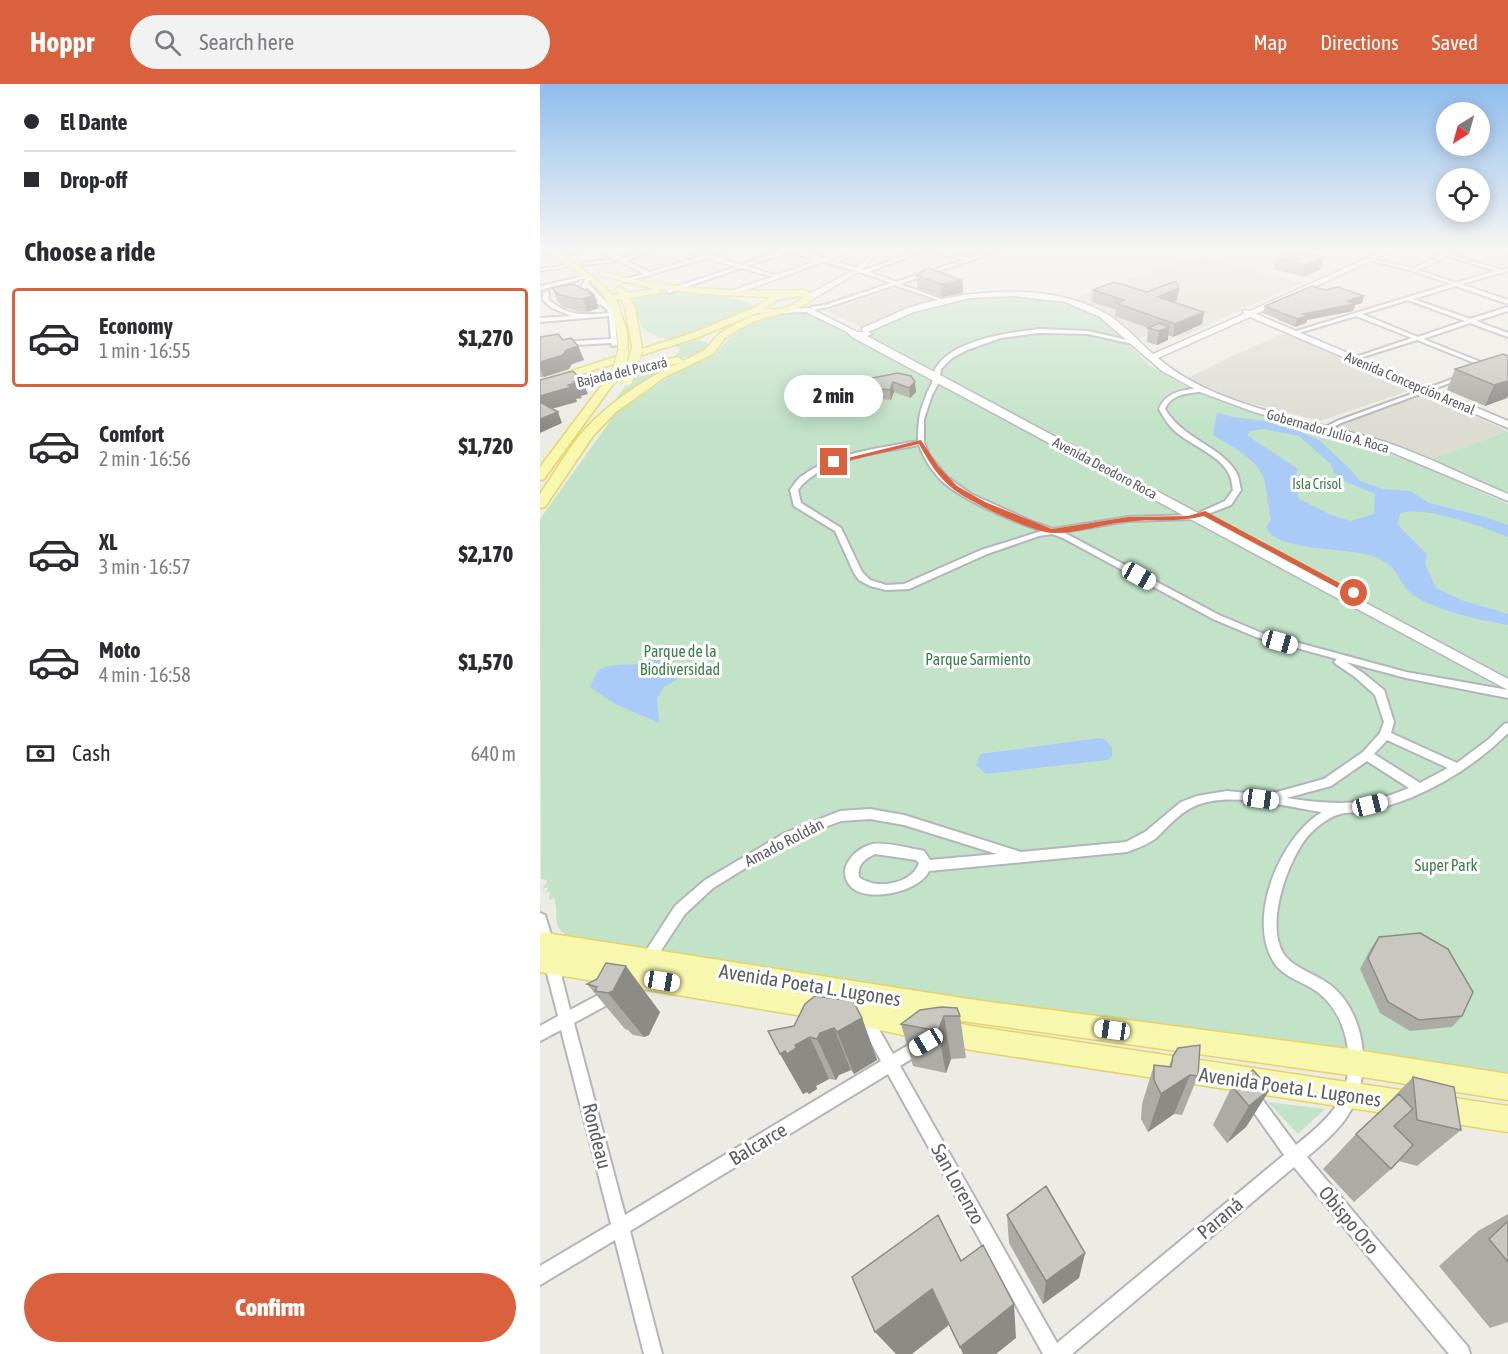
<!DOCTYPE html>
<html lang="en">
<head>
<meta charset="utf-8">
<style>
	body { margin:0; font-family:"Asap Condensed",sans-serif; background:#f2f2f3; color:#2b2b33; height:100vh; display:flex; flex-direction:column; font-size:22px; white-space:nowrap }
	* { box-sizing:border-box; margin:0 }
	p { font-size:20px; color:#7c7c81 }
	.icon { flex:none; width:33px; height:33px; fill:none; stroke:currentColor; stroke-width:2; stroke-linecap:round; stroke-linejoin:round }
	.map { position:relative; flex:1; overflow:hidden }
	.sheet { display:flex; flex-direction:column; background:#fff; width:540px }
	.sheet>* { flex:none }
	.banner { display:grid; align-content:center; height:132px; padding:0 24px; background:#fff }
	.needle { width:39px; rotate:217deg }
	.tools { position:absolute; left:896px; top:18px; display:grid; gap:12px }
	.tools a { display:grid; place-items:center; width:54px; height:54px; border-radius:50%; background:#fff; box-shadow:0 3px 15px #0003; font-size:30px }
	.end { position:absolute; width:27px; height:27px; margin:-14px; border:8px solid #da613d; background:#fff; box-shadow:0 0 0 3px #fff }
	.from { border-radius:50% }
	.bubble { position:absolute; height:42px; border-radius:21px; background:#fff; box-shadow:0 3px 15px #0003; font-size:20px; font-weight:800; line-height:42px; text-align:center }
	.car { position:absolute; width:18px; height:36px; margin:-18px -9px; border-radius:8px; box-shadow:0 0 4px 2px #0007; background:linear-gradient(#fff 24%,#345 0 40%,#fff 0 76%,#345 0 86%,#fff 0) }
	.banner b { display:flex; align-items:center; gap:21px; height:57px; font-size:22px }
	.banner b+b { border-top:2px solid #e1e1e2 }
	.banner i { width:15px; height:15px; background:#2b2b33 }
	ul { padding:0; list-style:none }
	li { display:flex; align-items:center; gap:18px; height:99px; margin:0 12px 9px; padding:0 12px; border:3px solid transparent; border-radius:6px }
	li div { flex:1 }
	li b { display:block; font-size:22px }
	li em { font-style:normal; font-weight:800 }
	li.active { border-color:#da613d }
	li>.icon { width:54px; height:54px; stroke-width:1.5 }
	h2 { padding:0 24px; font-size:27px; line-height:72px }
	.pay { display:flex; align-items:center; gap:15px; height:66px; padding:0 24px; font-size:22px }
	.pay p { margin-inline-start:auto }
	.primary-button { display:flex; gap:12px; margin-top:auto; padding:12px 24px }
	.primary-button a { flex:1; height:69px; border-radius:36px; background:#da613d; color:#fff; font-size:24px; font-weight:800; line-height:69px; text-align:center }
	header { display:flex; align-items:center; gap:36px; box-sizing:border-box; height:84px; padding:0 30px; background:#da613d; color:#fff }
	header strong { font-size:28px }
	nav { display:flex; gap:33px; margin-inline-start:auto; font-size:21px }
	.search { width:420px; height:54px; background:#f2f2f3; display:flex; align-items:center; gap:15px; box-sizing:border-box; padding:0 21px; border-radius:33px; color:#7c7c81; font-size:22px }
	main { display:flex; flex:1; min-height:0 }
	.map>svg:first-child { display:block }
</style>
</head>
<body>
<header>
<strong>Hoppr</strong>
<div class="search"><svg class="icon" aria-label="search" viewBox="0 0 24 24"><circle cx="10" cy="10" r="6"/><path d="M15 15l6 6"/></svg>Search here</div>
<nav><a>Map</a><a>Directions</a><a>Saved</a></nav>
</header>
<main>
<section class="sheet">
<div class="banner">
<b><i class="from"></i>El Dante</b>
<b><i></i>Drop-off</b>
</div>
<h2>Choose a ride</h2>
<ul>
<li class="active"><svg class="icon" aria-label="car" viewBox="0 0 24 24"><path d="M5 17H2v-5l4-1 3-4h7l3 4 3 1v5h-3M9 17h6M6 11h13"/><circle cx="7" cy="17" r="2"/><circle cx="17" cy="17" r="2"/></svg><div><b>Economy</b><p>1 min · 16:55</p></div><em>$1,270</em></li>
<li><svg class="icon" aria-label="car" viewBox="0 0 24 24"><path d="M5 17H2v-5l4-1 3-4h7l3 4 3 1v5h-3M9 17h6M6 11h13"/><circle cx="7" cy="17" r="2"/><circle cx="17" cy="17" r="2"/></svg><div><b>Comfort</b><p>2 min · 16:56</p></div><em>$1,720</em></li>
<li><svg class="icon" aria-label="car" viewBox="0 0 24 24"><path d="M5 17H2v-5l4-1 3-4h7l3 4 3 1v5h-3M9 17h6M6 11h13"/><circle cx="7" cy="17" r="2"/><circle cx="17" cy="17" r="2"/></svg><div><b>XL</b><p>3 min · 16:57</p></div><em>$2,170</em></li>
<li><svg class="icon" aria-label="car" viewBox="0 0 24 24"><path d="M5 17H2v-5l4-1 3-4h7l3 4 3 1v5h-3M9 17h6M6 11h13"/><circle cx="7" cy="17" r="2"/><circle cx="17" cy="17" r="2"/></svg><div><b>Moto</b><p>4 min · 16:58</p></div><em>$1,570</em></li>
</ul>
<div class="pay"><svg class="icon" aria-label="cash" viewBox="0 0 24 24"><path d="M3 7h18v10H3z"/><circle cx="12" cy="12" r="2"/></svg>Cash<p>640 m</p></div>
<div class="primary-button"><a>Confirm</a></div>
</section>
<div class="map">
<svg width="968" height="1270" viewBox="0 0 968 1270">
	<rect width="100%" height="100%" fill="#edece4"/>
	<path fill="#dddcd2" d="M663,172l98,27 -120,54 -21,-8 -24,10 -15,-18 -50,-21 118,-42z
		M361,202l38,14 -31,9 -46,18 -36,-16z
		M745,249l33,15 93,42 -91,31 -83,-21 -49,-22 42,-21z
		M884,309l84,38 -80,29 -93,-32z"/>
	<path fill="#f9e7e1" d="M788,195l75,20 -110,32 -42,-18z"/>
	<path fill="#c2e3c7" d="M128,207l61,6 22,6 3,6c-26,11 -62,34 -91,29 -7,-1 -15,-7 -21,-10l-10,-30 18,-6z
		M477,211l60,12 29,15 44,44 35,20 40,17 109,32 79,27 95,42v573l-812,-115 -125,-24c-22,-11 -11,-23 -17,-40l-5,2 1,-9 -6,3 5,-7 -7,2 5,-7 -1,-2 -5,-1 -1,-360 76,-106 63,-43 34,-15 25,-25 39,-17 28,-1 51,27 54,-27 59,-14z
		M154,256l13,2 4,7 -14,6 -27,5 9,-8 1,-3 -8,-5z
		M151,275l-85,54 31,-43z
		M968,347v62l-80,-33z
		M728,1018l57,7 -27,25z"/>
	<path fill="#aacaf7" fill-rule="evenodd" d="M677,329l16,4 42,5 19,7 25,11 33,31 8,10 23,8 27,2 19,12 53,13 26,9v12c-29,-11 -79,-31 -108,-24l-2,12 29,29 -2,10 11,24 25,12 47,14v11c-28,-5 -73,-14 -96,-31 -16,-13 -11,-27 -39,-38 -24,-9 -98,-4 -107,-29l5,-7c-3,-13 -4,-25 -6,-38 -5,-23 -34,-35 -52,-47zM724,345l35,7 32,28 3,9 10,8 31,13 -1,20 -23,7 -20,-6 -32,-16 -5,-21 4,-9 -50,-33 1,-5z
		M122,561h8l-1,7 -8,8v13l5,4 12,2 -13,7 -8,12 2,25 -44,-19 -25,-17c2,-4 5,-13 9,-17 9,-7 36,-5 48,-6z
		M560,654l6,2 6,8v8l-5,4 -121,14 -10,-9 5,-11z"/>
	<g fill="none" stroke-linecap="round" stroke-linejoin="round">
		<g stroke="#b4b5ba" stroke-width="4">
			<path id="minor" d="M38,165h8l-17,5 -2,-1z
				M56,165h6l19,9 36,-9h7l-39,11 24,12 53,-16 -20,-7c9,0 17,6 25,6 8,0 16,-6 25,-6l-20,7 29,9 43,-15 -2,-1h10l73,21 57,-21h10l37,9 28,-9h7l-104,35 44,16v2l-49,-17 -67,22 -15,3 -2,-3 14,-2 66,-22 -28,-10 -74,-21 -43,14 31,10v2l-36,-10 -73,25 -2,-3 70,-23 -29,-9 -82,24 -2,-2 21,-6 -25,-13 -36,4 2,-2 30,-4zM386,166l38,10 -68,22 -27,-10z
				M886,165c7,0 13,3 20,4 8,1 17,-4 25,-4l-19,6 49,15 7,-2v3l-47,13 47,16v4l-52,-18 -43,13 57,20 38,-12v4l-32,10 32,12v4l-38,-14 -47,16 68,27v2h-4l-70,-28 -64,20v-2l59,-20 -56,-22 -61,18 -5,-1 161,-49 -38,-13 -48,-12 2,-1 46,10 30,-13zM908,172l48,15 -40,12 -38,-13zM868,216l57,21 -47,16 -56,-23z
				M959,165l9,1v2l-9,-2z
				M17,166v2l-17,3v-2z
				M34,180l-2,2 -32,5v-2z
				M49,191l2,1 -3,7 26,27 3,35 -5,1 -1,-3 -71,4v-4l71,-4 -2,-23 -69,6v-4l31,-2 -19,-8 -9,-8v-7l3,-2 3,2 -1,6c20,18 35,16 61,14 -6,-12 -21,-10 -31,-19l8,-16 -46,12v-4zM47,203l12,14 -11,-4 -4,-3z
				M499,245l49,2 48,11 -3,2 -45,-10 -49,-1 -38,5 -34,12 -15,8 -11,11 -2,13 -7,13 -8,24v23l5,13 18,22 24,17 62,28 20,7 75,-12 66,-2 31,-14 8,-11c-1,-4 -1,-10 -3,-14 -9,-21 -38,-30 -54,-44 -8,-7 -12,-14 -17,-23 7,-18 29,-21 46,-20v2c-15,3 -33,1 -40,18 18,31 60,38 73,67 1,4 2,10 3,14l-10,15 -36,14 -67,2 -65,11 156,83 43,18 144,39 102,18v8l-102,-20 -60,-16 17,11 21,17 10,32 -3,11 66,30 32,-24 15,-15 4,-1v10c-28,28 -62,50 -98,65 -15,6 -32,11 -48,14 -7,1 -15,0 -22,2 -14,4 -28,16 -36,27 -18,26 -38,82 -21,112 12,18 37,21 52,36 32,30 37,89 13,126 -10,16 -27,30 -41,42l161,190 2,7h-21l-155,-187 -222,187h-29l-155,-280 -258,157 32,123h-18l-29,-114 -75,45v-19l71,-42 -50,-194 -21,11v-15l18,-10 -14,-54 2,-4 5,-2 5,2 2,4 12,48 43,-23 5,2 2,5 -2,5 -44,24 51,192 256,-154 -24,-44 2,-5 5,-2 5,2 24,42 26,-15 5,2 2,5 -2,5 -24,15 157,277 227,-188 -38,-54 -3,-5 3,-5 5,-3 5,3 40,54c15,-12 32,-26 42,-42 20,-33 11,-85 -18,-109 -14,-12 -34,-15 -45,-30 -30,-44 5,-127 47,-152 -37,-5 -97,-23 -131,-4 -14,7 -24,20 -35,30 -9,7 -19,10 -29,14l-198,19c-5,10 -15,15 -26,19 -15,5 -47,10 -56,-9 -8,-17 11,-34 26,-37 13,-2 34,4 47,6l4,1 6,9 67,-6 -93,-29 -34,-6 -29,2 -48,18 -80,49 -28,26 -33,50 -5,2 -5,-2 -2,-4 35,-54 30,-26 80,-47 55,-22 30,-2 34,6 117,37 105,-10 19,-10 36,-30 16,-6 30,-5 39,4 58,-16 39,-27 17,-19 4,-11 -9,-27 -20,-18 -19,-13 -2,-2 3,-3 -81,-22 -43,-18 -150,-81 -11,-4 -13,2 -52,18 -78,35 -23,1 -16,-4 -11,-6 -5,-7 -19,-42 -41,-25 -4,-16c4,-5 7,-11 12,-14 30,-23 80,-28 116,-35 0,-17 1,-30 8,-45 1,-5 4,-8 6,-13 2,-5 1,-12 5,-17 20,-27 71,-33 102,-37zM379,361c4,12 13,26 22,35 20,20 74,42 101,51l-61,19 -77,34 -18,1 -16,-5 -8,-8 -21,-44 -40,-25 -3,-13c23,-32 84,-38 121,-45zM847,656l61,28 -28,15 -46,-29zM827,677l42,27c-43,19 -78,17 -123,10l45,-12zM335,770l41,6 3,3c-7,22 -45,27 -60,14 -2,-12 5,-18 16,-23z
				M921,292l5,1 -125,46 -12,6 -5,-1 13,-7z
				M0,829l5,2 9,29 -2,4 -5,2 -5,-2 -2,-5z"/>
		</g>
		<g stroke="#b5b7bd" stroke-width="3">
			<path id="secondary" d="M309,165h9l-122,45 -7,-2z
				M335,165h7l-22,22 -47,28h-6v-4l49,-26z
				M847,165h9l-140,65 252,107v7l-258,-111 -92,41c57,50 156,62 227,84 42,14 82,35 123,52v7l-129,-54 -125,-35 -54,-20 -38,-21 -62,-54 -35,-15 -51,-6 -44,2 -56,14 -46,20 4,2 -5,2 641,343v11l-656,-353 -5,-5 -41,-20 -26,1 -4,-2 4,-2 30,-1 47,24h6l-1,-4c15,-6 31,-14 46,-20 59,-19 141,-26 197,5 17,9 33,28 48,41l91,-40 -1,-4 7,1z"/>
		</g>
		<g stroke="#e5d465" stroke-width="3">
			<path id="primary" d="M10,165h8c16,19 40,26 54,46l7,-1 -3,-5 4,-3 7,7 28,-4 -56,-14v-4l45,11 50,6 50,3 61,-1 8,6 -2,5 -17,9 -39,11 -19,10 -12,8 -11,15 -48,23 -49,35 -23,24 -48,71 -5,1v-14c14,-20 31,-51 48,-68 24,-25 57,-47 90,-63l-64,13 -4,-1v-4l68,-14 5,4 22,-11 13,-15 12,-8 19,-10 12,-3 -2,-2 -60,25 -159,50v-6l81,-26 -3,-2c1,-31 -8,-60 -35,-78 -12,-8 -24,-14 -33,-26zM119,205l60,6 51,2 -14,10 -63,26 -51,16 -7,-42 -6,-9 30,-5zM259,212l5,1c-10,8 -26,16 -39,11l12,-8zM81,215l4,8 8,45 -5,1 -1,-22 -11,-31z
				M71,293l5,3 -72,99 -4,1v-13l67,-89z
				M0,848l435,68 381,50 152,24v26l-152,-24 -430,-60 45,10 537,80v26l-537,-82 -109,-24 -322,-54z"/>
		</g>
		<use href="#minor" fill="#fff" fill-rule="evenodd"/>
		<use href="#secondary" fill="#fff" fill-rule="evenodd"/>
		<use href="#primary" fill="#f8f7ae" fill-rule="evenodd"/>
		<g stroke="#e5d465" stroke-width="13" stroke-linecap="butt">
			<path id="primary-bridge" d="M71,296l8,-12 4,-15
				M87,296l10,-30"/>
		</g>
		<use href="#primary-bridge" stroke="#f8f7ae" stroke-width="11"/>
	</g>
	<path fill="#adaba5" d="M754,165l27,20 -17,8 -31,-8 3,-12z
		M376,191l46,5 1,13 -21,4 -25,-9z
		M12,204l41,6 6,14 -12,4 -10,-1 -14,-4 -6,-6z
		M639,204l-2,12 -3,2 28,22 -29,13 -5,-2v5l-11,5 -10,-3 1,-14 -33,-12 1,-6 -24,-8 1,-12 54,2z
		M822,219l-7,2 -2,6 -46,9 -1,3 -11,4 -32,-14 2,-7z
		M0,253l23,3 15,6 6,14 -12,4 -3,5 -25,8h-4z
		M963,270l4,44 -22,8 -38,-16 8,-21z
		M358,289l18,19 -6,6 -16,-6 -3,8 -9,-1 -6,-3 -4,-18z
		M839,853l83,79 -10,11 -42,4 -30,-18 -20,-44 11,-21z
		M57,895l63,33 -11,23 -5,2 -11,-2 -5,-5 -3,-1 -38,-45z
		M380,926l40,6 6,42 -15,1 -5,14 -33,-7 -12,-42z
		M322,934l15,42 -23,14 -3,-4 -12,5 -3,5 -7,-1 -13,7 1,3 -8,5 -2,-2 -4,2 -23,-40 14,-28z
		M633,972l25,20 -16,39 -8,-1 -26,18 -7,-13 1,-15 12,-39 15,1z
		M873,993l48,53 -44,36 -18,-5 -8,8 -37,33 -31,-33 33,-35 24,-23z
		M692,1002l38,3 -24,38 -19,16 -14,-18z
		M968,1130v108l-18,6 -51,-62 39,-35z
		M467,1131l78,38 -6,25 -36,26 -34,-61z"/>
	<path fill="#8d8b86" d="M784,173l-3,12 -17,8 2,-12z
		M422,196l1,13 -21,4 -1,-13z
		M639,204l-2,12 -21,9 2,-12z
		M52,209l1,2h1l5,13 -12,4 -4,-13z
		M824,212l-2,7 -7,2 -2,6 -46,9 -1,3 -11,4 2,-8 6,-5z
		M664,228l-2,12 -29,13 2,-13z
		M629,243l-1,13 -11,5 2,-14z
		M38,262l6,14 -12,4 -3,5 -25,8 -4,-9v-6l26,-12z
		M42,296l6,14 -7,2 1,2 -6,1 1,3 -37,10v-16l28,-11 6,-3z
		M968,297v15l-1,2 -22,8 9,-21z
		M353,298l1,10 -3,8 -1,-10z
		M375,298l1,10 -6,6 -1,-10z
		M18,328l4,11 -22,10v-14z
		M86,882l34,46 -11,23 -5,2 -36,-44z
		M404,932l7,43 -5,14 -8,-42z
		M322,934l15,42 -23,14 -17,-42z
		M294,944l17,42 -12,5 -3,5 -19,-41 3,-6z
		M270,953l19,42 -13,7 1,3 -8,5 -2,-2 -4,2 -23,-40z
		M650,991l-16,39 -26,18 13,-38z
		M730,1005l-24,38 -19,16 22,-37z
		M545,1169l-6,25 -36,26 3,-23z
		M392,1205l17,36 -37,29h-16l-21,-22z
		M474,1220l2,34 -20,16h-33l-3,-7z"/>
	<path fill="#c9c7c0" stroke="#8d8b86" stroke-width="1.5" d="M754,165l30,8 -18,8 -30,-8z
		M388,184l34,12 -21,4 -25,-9z
		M636,197l3,7 -21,9 46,15 -29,12 -59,-21 8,-3 -31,-10 21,-8 33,10z
		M33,200l19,9 -2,1 4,1 -11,4 -11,-1 -14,-4 -6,-6z
		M772,202l14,4 12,-3 26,9 -17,5 8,3 -52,10 5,2 -11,3 -32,-13z
		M619,239l10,4 -10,4 -11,-3z
		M18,250l5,6 8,-2 7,8 -12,4 -3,5 -23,7v-25z
		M963,270l5,2v25l-14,4 -39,-16z
		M33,287l9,9 -8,2 2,1 -8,2 3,2 -31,9v-16z
		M358,289l13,3 4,6 -6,6 -16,-6 -3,8 -9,-1 -7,-3 -2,-8z
		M0,318l18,10 -18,7z
		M880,849l28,16 25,43 -11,24 -43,4 -31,-18 -20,-44 11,-21z
		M66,879l20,3 -13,25 -5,2 -13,-2 2,-4 -10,-3 10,-5z
		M275,912l38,5 9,17 -25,14 -3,-4 -14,5 -3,6 -7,-2 -15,8 1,3 -9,6 -2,-3 -5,3 -12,-23 26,-5 11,-22z
		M401,923l16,1 3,8h-16l-6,15 -37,-7 19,-14z
		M660,961l-2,31 -8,-1 -29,19 -7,-14v-15l17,2 2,-11 5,-8z
		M713,986l17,19 -21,17 -17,-20z
		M873,993l41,10 7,43 -44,-10z
		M859,1010l14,15 -19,17 19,19 -22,24 -35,-35z
		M506,1102l39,67 -39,28 -39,-66z
		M398,1131l23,46 22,-16 31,59 -54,43 -28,-58 -57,43 -23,-55z
		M968,1137v41l-19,-23z"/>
	<linearGradient id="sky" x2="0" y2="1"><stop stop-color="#8fbdee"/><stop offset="0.48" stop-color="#f7f6f3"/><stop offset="1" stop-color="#f7f6f3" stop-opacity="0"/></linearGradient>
	<rect width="968" height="343" fill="url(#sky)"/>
	<path fill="#da613d" d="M381,356l17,26 19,20 28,16 67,27 76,-12 60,-1 17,-5 153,82 -7,2 -147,-79c-26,7 -52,2 -78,6 -24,2 -50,12 -73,11 -19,0 -86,-32 -101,-45 -15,-12 -24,-28 -33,-44l-85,20 -3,-2z"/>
	<g text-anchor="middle" stroke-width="6" stroke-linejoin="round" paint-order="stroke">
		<g font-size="14" fill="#5c5e63" stroke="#fff">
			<text transform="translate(82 288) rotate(-13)" y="5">Bajada del Pucará</text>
			<text transform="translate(870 299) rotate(23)" y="5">Avenida Concepción Arenal</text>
			<text transform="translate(788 347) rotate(16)" y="5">Gobernador Julio A. Roca</text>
			<text transform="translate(565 384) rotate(28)" y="5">Avenida Deodoro Roca</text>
		</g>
		<g font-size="14" fill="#3d814a" stroke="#fff">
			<text x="777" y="405">Isla Crisol</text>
		</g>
		<g font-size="16" fill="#3d814a" stroke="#fff">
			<text x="140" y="573">Parque de la<tspan x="140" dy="18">Biodiversidad</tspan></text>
			<text x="438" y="581">Parque Sarmiento</text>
			<text x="906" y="787">Super Park</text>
		</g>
		<g font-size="16" fill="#5c5e63" stroke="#fff">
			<text transform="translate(244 758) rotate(-27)" y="6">Amado Roldán</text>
		</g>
		<g font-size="20" fill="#5c5e63" stroke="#fff">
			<text transform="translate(270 901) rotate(9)" y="7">Avenida Poeta L. Lugones</text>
			<text transform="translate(750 1003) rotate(8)" y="7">Avenida Poeta L. Lugones</text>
			<text transform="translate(57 1052) rotate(76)" y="7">Rondeau</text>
			<text transform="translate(218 1060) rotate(-31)" y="7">Balcarce</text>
			<text transform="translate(418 1100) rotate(61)" y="7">San Lorenzo</text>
			<text transform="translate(680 1134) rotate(-40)" y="7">Paraná</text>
			<text transform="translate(809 1136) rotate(50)" y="7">Obispo Oro</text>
		</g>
	</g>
</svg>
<div class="tools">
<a><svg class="needle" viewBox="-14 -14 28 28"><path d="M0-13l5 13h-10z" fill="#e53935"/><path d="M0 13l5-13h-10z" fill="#7c7c81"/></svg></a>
<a><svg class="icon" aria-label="locate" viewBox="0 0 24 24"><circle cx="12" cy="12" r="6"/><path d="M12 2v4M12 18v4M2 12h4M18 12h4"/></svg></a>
</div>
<i class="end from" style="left:814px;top:509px"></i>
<i class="end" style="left:294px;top:378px"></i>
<div class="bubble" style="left:244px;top:291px;width:99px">2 min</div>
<i class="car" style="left:599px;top:492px;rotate:119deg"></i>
<i class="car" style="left:740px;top:558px;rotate:106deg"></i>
<i class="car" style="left:721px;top:715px;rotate:98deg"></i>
<i class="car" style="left:830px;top:721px;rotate:76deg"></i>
<i class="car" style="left:122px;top:897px;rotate:99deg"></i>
<i class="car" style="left:572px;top:946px;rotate:278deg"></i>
<i class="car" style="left:386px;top:958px;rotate:239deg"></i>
</div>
</main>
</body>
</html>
